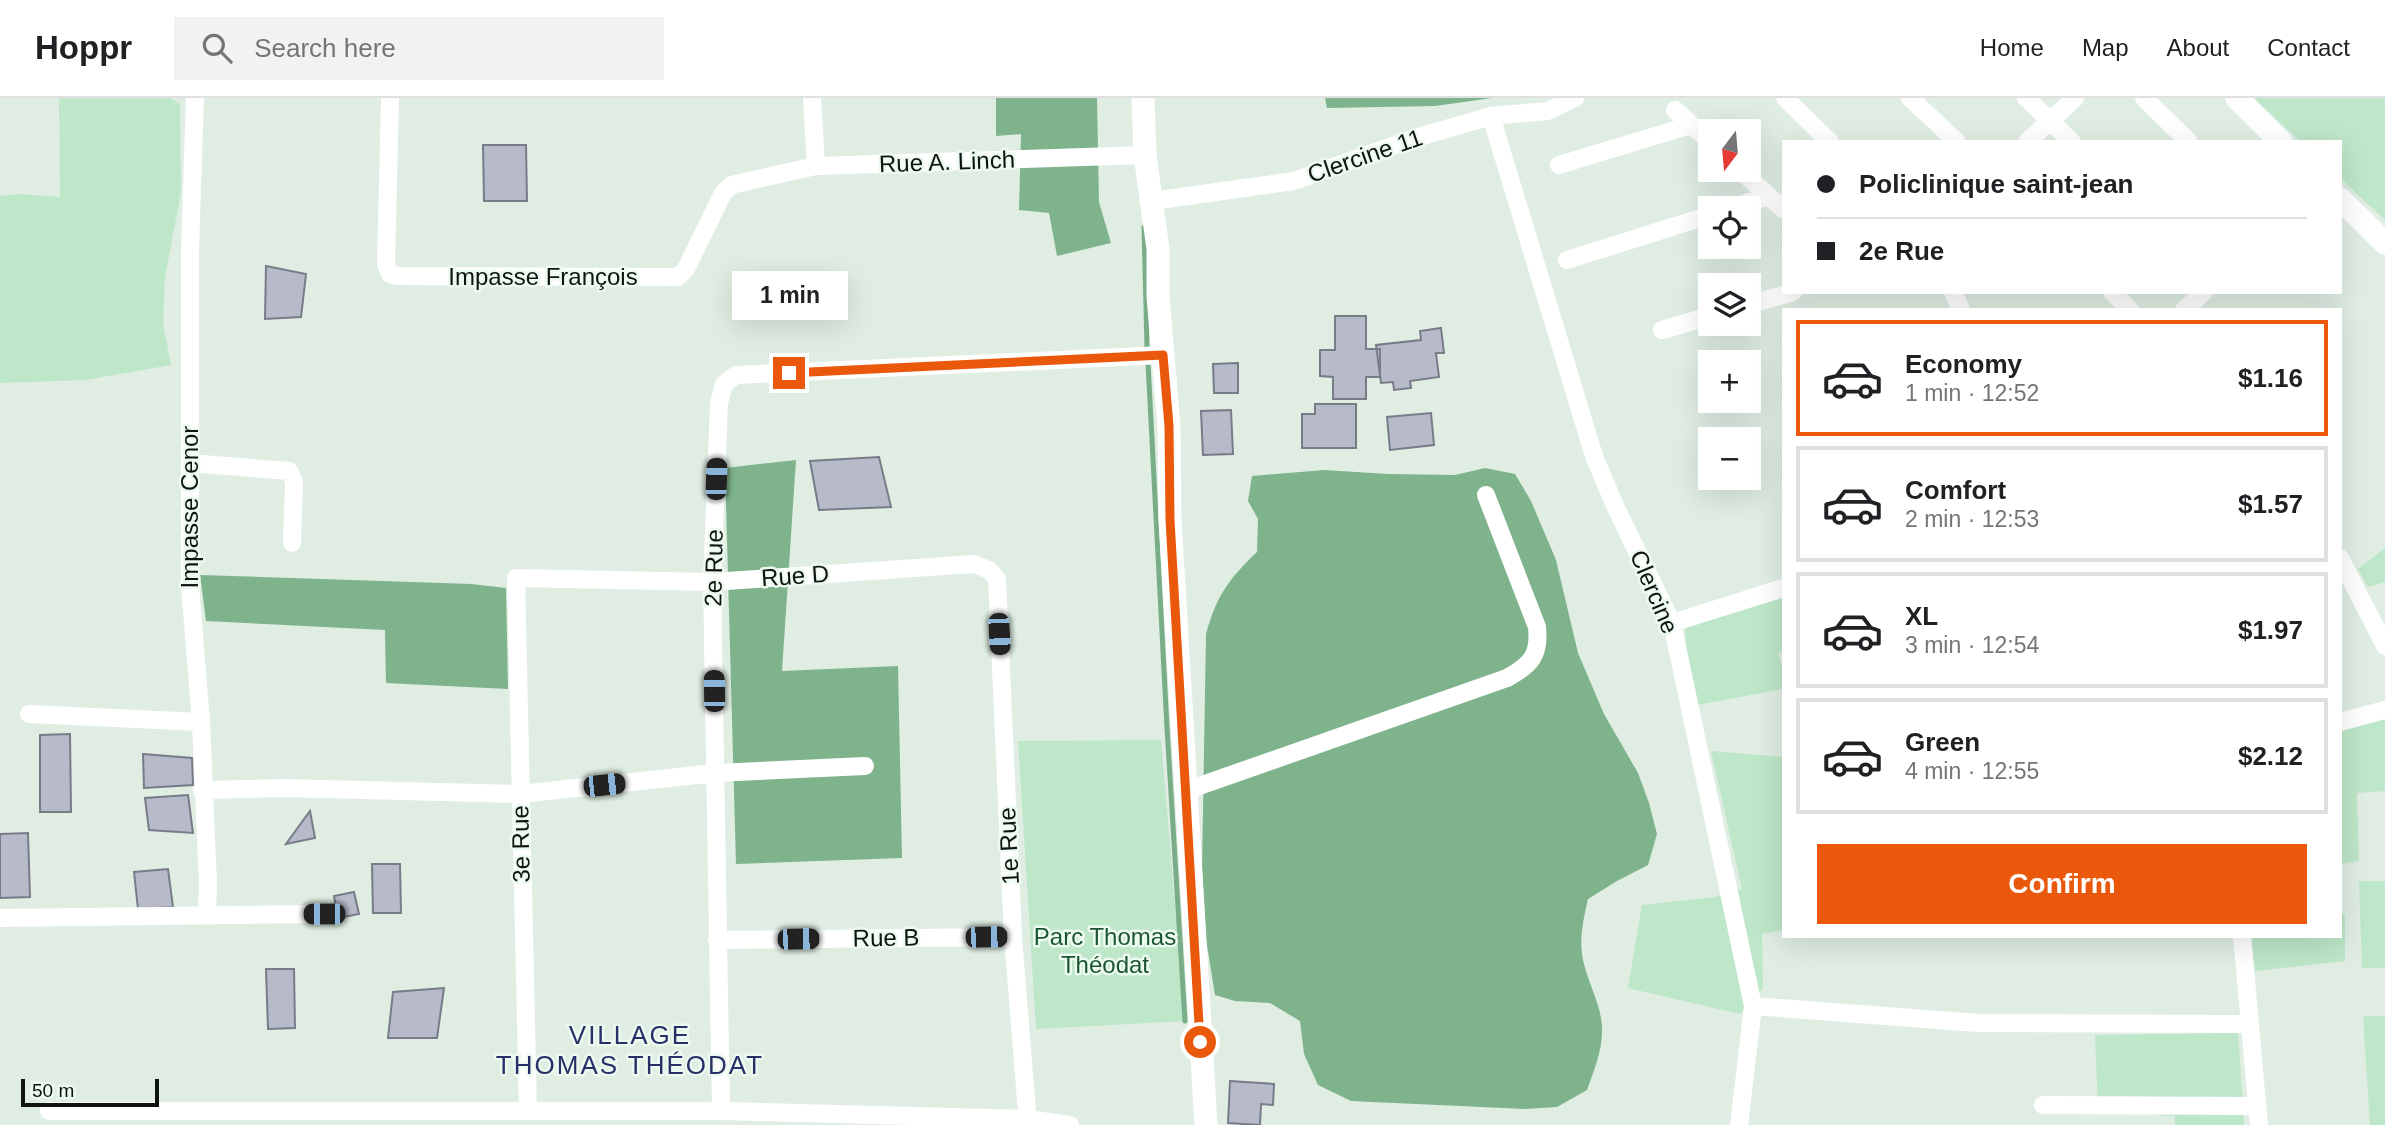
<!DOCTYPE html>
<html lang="en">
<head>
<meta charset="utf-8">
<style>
	body { margin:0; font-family:Arial,sans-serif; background:#f2f2f2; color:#202124; height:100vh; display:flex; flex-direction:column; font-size:26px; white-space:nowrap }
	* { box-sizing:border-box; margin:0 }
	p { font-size:23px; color:#757577 }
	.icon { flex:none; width:38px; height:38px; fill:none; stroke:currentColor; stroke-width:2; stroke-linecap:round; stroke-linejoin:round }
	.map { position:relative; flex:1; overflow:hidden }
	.details { position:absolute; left:1782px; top:210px; width:560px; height:630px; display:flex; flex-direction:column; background:#fff; border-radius:0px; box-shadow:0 7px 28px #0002 }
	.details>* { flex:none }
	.top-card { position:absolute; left:1782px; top:42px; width:560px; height:154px; border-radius:0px; box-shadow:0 7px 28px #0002; display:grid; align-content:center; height:154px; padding:0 35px; background:#fff }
	.needle { width:46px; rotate:196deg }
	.tools { position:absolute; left:1698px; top:21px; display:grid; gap:14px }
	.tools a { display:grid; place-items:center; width:63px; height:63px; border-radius:0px; background:#fff; box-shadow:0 7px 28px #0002; font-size:35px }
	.scale { position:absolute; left:21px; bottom:18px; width:138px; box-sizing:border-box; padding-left:7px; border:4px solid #101411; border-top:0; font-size:19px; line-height:24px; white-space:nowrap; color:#101411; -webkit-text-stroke:5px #edfaf0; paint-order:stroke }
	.end { position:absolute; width:32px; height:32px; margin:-16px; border:9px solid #ea580c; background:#fff; box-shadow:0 0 0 4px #fff }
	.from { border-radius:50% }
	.bubble { position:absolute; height:49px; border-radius:0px; background:#fff; box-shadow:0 7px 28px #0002; font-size:23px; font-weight:700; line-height:49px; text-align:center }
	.car { position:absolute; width:21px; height:42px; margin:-21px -10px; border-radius:9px; box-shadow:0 0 5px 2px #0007; background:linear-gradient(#222 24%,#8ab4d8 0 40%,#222 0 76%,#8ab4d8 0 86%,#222 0) }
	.top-card b { display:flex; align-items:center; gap:24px; height:66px; font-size:26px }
	.top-card b+b { border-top:2px solid #e0e0e0 }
	.top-card i { width:18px; height:18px; background:#202124 }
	ul { padding:12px 0 0; list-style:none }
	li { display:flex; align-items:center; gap:21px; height:116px; margin:0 14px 10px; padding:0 21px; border:4px solid #e0e0e0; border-radius:0px }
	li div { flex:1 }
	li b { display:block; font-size:26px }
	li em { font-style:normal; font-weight:700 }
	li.on { border-color:#ea580c }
	li>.icon { width:63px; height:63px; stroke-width:1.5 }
	.primary-button { display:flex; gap:14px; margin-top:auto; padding:14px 35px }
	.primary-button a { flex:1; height:80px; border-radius:0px; background:#ea580c; color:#fff; font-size:28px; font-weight:700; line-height:80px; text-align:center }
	header { display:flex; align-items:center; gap:42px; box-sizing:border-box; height:98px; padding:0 35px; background:#fff; border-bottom:2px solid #e0e0e0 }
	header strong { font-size:33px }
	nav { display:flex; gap:38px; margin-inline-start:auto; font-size:24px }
	.search { width:490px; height:63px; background:#f2f2f2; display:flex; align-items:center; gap:18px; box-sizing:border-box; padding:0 24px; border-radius:0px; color:#757577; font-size:26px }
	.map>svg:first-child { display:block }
</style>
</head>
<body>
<header>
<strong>Hoppr</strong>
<div class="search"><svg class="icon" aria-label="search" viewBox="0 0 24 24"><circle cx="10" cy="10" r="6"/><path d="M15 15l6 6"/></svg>Search here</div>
<nav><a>Home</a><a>Map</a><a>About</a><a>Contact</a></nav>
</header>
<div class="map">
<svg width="2385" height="1027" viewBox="0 0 2385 1027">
	<rect width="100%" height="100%" fill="#dfede2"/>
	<path fill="#bee6c8" d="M59,0h111l10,6 1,88 -16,86 -2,45 8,42 -86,15 -85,3v-187l19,-2 41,3z
		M2254,0h131v122l-45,-42v-36h-39z
		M2385,450v34l-17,5 -10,-18z
		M1783,497v57l-5,1 5,16v20l-91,17 -7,-80z
		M2385,618v75l-28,2 2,68 -19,3v-137z
		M1161,642l24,281 -149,8 -18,-288z
		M1711,653l72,6v173l-21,4 1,54 -23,26 -112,-26 14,-83 74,-8 26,-8z
		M2359,783h26v87h-23z
		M2340,816h5v47l-90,10 -4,-35h89z
		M2363,918h22v109h-15z
		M2238,935l6,92h-69v-9l-77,-5 -3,-76z"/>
	<path fill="#7eb38c" d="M996,0h101l2,104 12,41 -54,13 -8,-43 -30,-3 2,-76 -25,2z
		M1325,0h167l-57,8 -108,2z
		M796,362l-14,211 116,-5 4,192 -166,6 -11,-396z
		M1485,370l30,6 16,27 25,59 22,93 26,61 34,59 11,30 8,31 -9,31 -31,16 -29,18c-5,22 -10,43 -4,65 5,21 17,41 18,63 1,22 -8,43 -15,63l-30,17 -32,2 -174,-8 -33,-16 -14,-31 -4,-33 -30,-18 -35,-2 -20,-6 -9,-56 -4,-69 4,-236c11,-39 22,-54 51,-82l1,-33 -10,-18 4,-25 72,-6 64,4 67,1z
		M200,477l271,9 35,4 2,101 -122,-6 -1,-53 -179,-9z"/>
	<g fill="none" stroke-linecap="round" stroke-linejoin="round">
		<path stroke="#79ad87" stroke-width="5" d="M1144,129l3,121
			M1148,265l19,365 18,293"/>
	</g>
	<path fill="#b7bbc9" stroke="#787b88" stroke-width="2" d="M483,47h43l1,56h-43z
		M266,168l40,8 -5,43 -36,2z
		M1335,218h31v33h14v28h-14v22h-33v-22l-13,-1v-26h15z
		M1441,230l3,25h-8l3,24 -29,4 1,7 -17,2 -1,-8 -12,1 -5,-38 45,-5 -1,-9z
		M1238,265v30h-24l-1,-29z
		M1315,306h41v44h-54v-34h13z
		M1231,312l2,44 -30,1 -2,-44z
		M1431,315l3,32 -44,5 -3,-33z
		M879,359l12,50 -72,3 -9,-49z
		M70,636l1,78h-31v-77z
		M143,656l49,4 1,27 -49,3z
		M188,697l5,38 -44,-3 -4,-32z
		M310,713l5,27 -29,6z
		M28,735l2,64 -30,1v-64z
		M372,766h28l1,49h-28z
		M168,771l5,38 -35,2 -4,-37z
		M354,794l5,22 -21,4 -4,-22z
		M266,871h28l1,59 -27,1z
		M444,890l-7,50h-49l5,-46z
		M1230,983l44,3 -1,21 -12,-1 -1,21 -32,-2z"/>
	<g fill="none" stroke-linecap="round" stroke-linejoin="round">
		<path stroke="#fff" stroke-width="18" d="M195,0l-5,151v337l11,136 7,161 -1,32
			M390,0l-4,166 4,10 7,2 281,1 8,-8 37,-76 8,-8 85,-19
			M812,0l4,68 329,-11
			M1785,0l45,44
			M1910,0l47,44
			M2026,0l46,44
			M2144,0l45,44
			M1675,12l35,32
			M1491,18l103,340 22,52 56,115 81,383 -14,119
			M2027,44l48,-44
			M1559,67l132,-40
			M1740,72l43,39
			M1152,103l142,-20 121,-43 76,-22 57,-5 27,-13
			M1730,110l39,-12
			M1567,162l143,-45
			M1953,194l8,18
			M2112,194l18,18
			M1748,207l45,-13
			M2184,212l20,-18
			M1662,232l48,-14
			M190,365l99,8 5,10 -2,62
			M2340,460l45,88
			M1672,525l111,-35
			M29,616l172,8
			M2340,624l45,-12
			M202,692l81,-2 237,6 195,-21 150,-7
			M1185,693l322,-113c24,-13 33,-23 30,-51l-51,-132
			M0,820l324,-4
			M2242,838l17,189
			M717,842l296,-3
			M1753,908l225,17 272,1
			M2043,1007l214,1
			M49,1013h672l306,8 43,6
			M528,1013l-12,-533 196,4 262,-18 15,6 8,9 16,358 15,188
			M721,1013l-9,-529 7,-179 5,-19 12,-9 427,-20"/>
		<path stroke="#fff" stroke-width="23" d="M1143,0l2,57 13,94v47l11,130 1,94 36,605
			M2237,0l44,44
			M2340,101l45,44"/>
	</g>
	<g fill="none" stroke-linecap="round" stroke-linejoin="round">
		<path stroke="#ea580c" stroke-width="9" d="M789,275l374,-18 6,71 1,94 30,522"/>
	</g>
	<g text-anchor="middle" stroke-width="5" stroke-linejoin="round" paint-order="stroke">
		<g font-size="24" fill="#101411" stroke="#edfaf0">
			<text transform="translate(1365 58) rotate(-19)" y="8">Clercine 11</text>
			<text transform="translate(947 64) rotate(-2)" y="8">Rue A. Linch</text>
			<text x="543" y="187">Impasse François</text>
			<text transform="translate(190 409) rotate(-90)" y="8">Impasse Cenor</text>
			<text transform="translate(714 470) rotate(-89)" y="8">2e Rue</text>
			<text transform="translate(795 478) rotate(-4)" y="8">Rue D</text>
			<text transform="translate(1654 494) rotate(67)" y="8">Clercine</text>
			<text transform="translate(521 746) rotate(-91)" y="8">3e Rue</text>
			<text transform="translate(1009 748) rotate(-93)" y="8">1e Rue</text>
			<text transform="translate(886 840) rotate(-1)" y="8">Rue B</text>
		</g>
		<g font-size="24" fill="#1c5631" stroke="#edfaf0">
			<text x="1105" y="847">Parc Thomas<tspan x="1105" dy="28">Théodat</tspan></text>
		</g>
		<g font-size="26" letter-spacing="2" fill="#292f69" stroke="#edfaf0">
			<text x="630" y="946">VILLAGE<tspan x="630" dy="30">THOMAS THÉODAT</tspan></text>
		</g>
	</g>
</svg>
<div class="tools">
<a><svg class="needle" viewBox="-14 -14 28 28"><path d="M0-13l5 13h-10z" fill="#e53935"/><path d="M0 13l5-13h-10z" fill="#757577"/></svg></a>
<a><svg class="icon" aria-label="locate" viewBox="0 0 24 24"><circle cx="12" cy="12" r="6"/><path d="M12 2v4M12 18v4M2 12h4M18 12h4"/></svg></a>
<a><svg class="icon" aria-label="layers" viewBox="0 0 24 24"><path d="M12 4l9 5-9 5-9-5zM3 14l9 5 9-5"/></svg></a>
<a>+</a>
<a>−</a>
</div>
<div class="scale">50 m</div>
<i class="end from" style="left:1200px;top:944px"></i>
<i class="end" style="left:789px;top:275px"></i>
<div class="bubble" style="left:732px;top:173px;width:116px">1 min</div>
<i class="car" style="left:716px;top:381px;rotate:2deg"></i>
<i class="car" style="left:999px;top:536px;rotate:177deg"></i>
<i class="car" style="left:714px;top:593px;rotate:359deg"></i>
<i class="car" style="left:604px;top:687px;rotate:84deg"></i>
<i class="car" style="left:324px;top:816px;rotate:270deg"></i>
<i class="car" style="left:986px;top:839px;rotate:89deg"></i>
<i class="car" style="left:798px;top:841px;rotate:89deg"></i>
<div class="top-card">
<b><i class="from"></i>Policlinique saint-jean</b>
<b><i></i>2e Rue</b>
</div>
<section class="details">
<ul>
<li class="on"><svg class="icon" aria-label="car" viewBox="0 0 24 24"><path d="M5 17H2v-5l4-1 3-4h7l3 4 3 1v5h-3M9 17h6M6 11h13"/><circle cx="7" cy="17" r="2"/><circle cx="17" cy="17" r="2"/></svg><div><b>Economy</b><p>1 min · 12:52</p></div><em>$1.16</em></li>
<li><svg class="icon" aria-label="car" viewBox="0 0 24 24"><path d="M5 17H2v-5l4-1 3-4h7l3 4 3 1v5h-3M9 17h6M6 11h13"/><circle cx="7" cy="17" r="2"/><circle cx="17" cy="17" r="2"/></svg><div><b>Comfort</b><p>2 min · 12:53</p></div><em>$1.57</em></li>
<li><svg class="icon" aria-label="car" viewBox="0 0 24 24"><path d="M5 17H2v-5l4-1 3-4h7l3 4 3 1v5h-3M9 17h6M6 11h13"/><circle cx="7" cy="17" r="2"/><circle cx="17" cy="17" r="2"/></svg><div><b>XL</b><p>3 min · 12:54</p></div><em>$1.97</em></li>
<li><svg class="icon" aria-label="car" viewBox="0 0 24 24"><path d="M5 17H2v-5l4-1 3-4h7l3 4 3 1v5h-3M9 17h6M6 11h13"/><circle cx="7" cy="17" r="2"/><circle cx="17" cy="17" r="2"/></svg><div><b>Green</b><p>4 min · 12:55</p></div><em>$2.12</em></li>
</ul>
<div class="primary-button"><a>Confirm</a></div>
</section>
</div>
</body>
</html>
